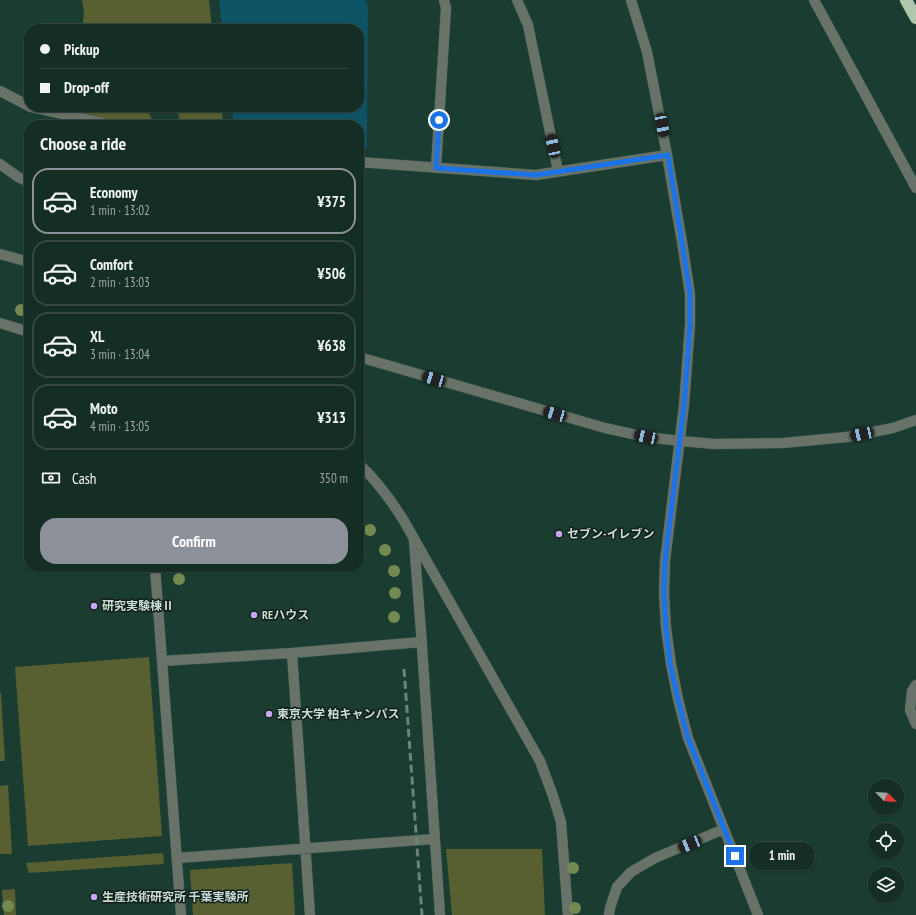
<!DOCTYPE html>
<html lang="en">
<head>
<meta charset="utf-8">
<style>
	body { margin:0; font-family:"PT Sans Narrow","Noto Sans JP",sans-serif; background:#1d352d; color:#f1f3f6; height:100vh; display:flex; flex-direction:column; font-size:15px; white-space:nowrap }
	* { box-sizing:border-box; margin:0 }
	p { font-size:13px; color:#9da8a7 }
	.icon { flex:none; width:22px; height:22px; fill:none; stroke:currentColor; stroke-width:2; stroke-linecap:round; stroke-linejoin:round }
	.map { position:relative; flex:1; overflow:hidden }
	.panel { position:absolute; left:24px; top:120px; width:340px; height:452px; display:flex; flex-direction:column; background:#142d25; border-radius:16px; box-shadow:0 1px 3px #0004,0 0 0 1px #334942 }
	.panel>* { flex:none }
	.banner { position:absolute; left:24px; top:24px; width:340px; height:88px; border-radius:16px; box-shadow:0 1px 3px #0004,0 0 0 1px #334942; display:grid; align-content:center; height:88px; padding:0 16px; background:#142d25 }
	.needle { width:26px; rotate:114deg }
	.fabs { position:absolute; left:868px; top:779px; display:grid; gap:8px }
	.fabs a { display:grid; place-items:center; width:36px; height:36px; border-radius:50%; background:#142d25; box-shadow:0 1px 3px #0004,0 0 0 1px #334942; font-size:20px }
	.end { position:absolute; width:18px; height:18px; margin:-9px; border:5px solid #1a73e8; background:#fff; box-shadow:0 0 0 2px #fff }
	.from { border-radius:50% }
	.bubble { position:absolute; height:28px; border-radius:14px; background:#142d25; box-shadow:0 1px 3px #0004,0 0 0 1px #334942; font-size:13px; font-weight:600; line-height:28px; text-align:center }
	.car { position:absolute; width:12px; height:24px; margin:-12px -6px; border-radius:5px; box-shadow:0 0 3px 1px #0007; background:linear-gradient(#222 24%,#8ab4d8 0 40%,#222 0 76%,#8ab4d8 0 86%,#222 0) }
	.banner b { display:flex; align-items:center; gap:14px; height:38px; font-size:15px }
	.banner b+b { border-top:1px solid #334942 }
	.banner i { width:10px; height:10px; background:#f1f3f6 }
	ul { padding:0; list-style:none }
	li { display:flex; align-items:center; gap:12px; height:66px; margin:0 8px 6px; padding:0 8px; border:2px solid #334942; border-radius:16px }
	li div { flex:1 }
	li b { display:block; font-size:15px }
	li em { font-style:normal; font-weight:600 }
	li.current { border-color:#8c9099 }
	li>.icon { width:36px; height:36px; stroke-width:1.5 }
	h2 { padding:0 16px; font-size:18px; line-height:48px }
	.pay { display:flex; align-items:center; gap:10px; height:44px; padding:0 16px; font-size:15px }
	.pay p { margin-inline-start:auto }
	.action { display:flex; gap:8px; margin-top:auto; padding:8px 16px }
	.action a { flex:1; height:46px; border-radius:16px; background:#8c9099; color:#fff; font-size:16px; font-weight:600; line-height:46px; text-align:center }
	.map>svg:first-child { display:block }
</style>
</head>
<body>
<div class="map">
<svg width="916" height="915" viewBox="0 0 916 915">
	<rect width="100%" height="100%" fill="#1b3c31"/>
	<path fill="#585f31" d="M82,0h127l3,29h-130l2,-16z
		M74,107h72l9,18h-25l-57,-15z
		M175,107h46l3,18h-15l-10,-1v1h-31l12,-7z
		M149,657l13,179 -134,10 -13,-179z
		M0,693h1l4,68h-5z
		M8,785l4,69h-12v-68z
		M446,849h96l3,66h-93z
		M163,853l1,11 -135,9 -3,-10z
		M292,863l3,52h-102l-3,-45z
		M15,889l1,26h-12l-2,-25z"/>
	<path fill="#0f5367" d="M219,0h147l2,7 -1,142 -8,-1v-23h-125l-2,-18h127v-78h-137z"/>
	<g fill="none" stroke-linecap="round" stroke-linejoin="round">
		<g stroke="#3a594f" stroke-width="11">
			<path id="minor" d="M517,0l11,25 30,146
				M631,0l16,52 20,103 15,87 8,52v31l-6,80 -19,156 -1,32 2,35 5,36 7,35 10,39 70,177
				M814,0l102,188
				M0,91l29,15
				M31,107l81,18
				M359,162l177,13 131,-20
				M0,164l18,13 11,5
				M436,168l10,-160 -2,-8
				M0,254l29,8
				M0,323l29,9
				M359,357l246,71 41,9 34,4 35,3 68,-1 64,-6 46,-9 23,-8
				M359,464c18,17 32,36 45,57l136,240 13,35 8,26 7,93
				M414,541l7,91 19,283
				M155,567l26,348
				M292,653l18,262
				M162,661l130,-8 129,-11
				M916,685l-4,6 -2,19 6,14
				M177,858l257,-19
				M609,915l1,-7 7,-21 14,-15 24,-14 69,-29"/>
		</g>
		<g stroke="#3a594f" stroke-width="13">
			<path id="highway" d="M906,0l10,18"/>
		</g>
		<use href="#minor" stroke="#697268" stroke-width="10"/>
		<use href="#highway" stroke="#afc7ad" stroke-width="12"/>
		<path stroke="#6a847b" stroke-width="3" stroke-dasharray="8 4" stroke-linecap="butt" d="M404,669l18,246"/>
	</g>
	<g fill="#728a51">
		<circle cx="21" cy="310" r="6"/>
		<circle cx="370" cy="530" r="6"/>
		<circle cx="385" cy="550" r="6"/>
		<circle cx="394" cy="571" r="6"/>
		<circle cx="179" cy="579" r="6"/>
		<circle cx="395" cy="593" r="6"/>
		<circle cx="394" cy="617" r="6"/>
		<circle cx="573" cy="868" r="6"/>
		<circle cx="8" cy="906" r="6"/>
		<circle cx="575" cy="908" r="6"/>
	</g>
	<g fill="none" stroke-linecap="round" stroke-linejoin="round">
		<path stroke="#1a73e8" stroke-width="5" d="M439,120l-3,48 100,7 132,-20 14,87 8,52v31l-6,81 -19,155 -1,32 2,35 4,36 8,35 10,39 47,118"/>
	</g>
	<g fill="#c6a6f0" stroke="#12201b" stroke-width="1.5">
		<circle cx="559" cy="534" r="4"/>
		<circle cx="94" cy="606" r="4"/>
		<circle cx="254" cy="615" r="4"/>
		<circle cx="269" cy="714" r="4"/>
		<circle cx="94" cy="897" r="4"/>
	</g>
	<g text-anchor="middle" stroke-width="3" stroke-linejoin="round" paint-order="stroke">
		<g font-size="12" font-weight="bold" fill="#cadcd5" stroke="#12201b" text-anchor="start">
			<text x="567" y="538">セブン-イレブン</text>
			<text x="102" y="610">研究実験棟Ⅱ</text>
			<text x="262" y="619">REハウス</text>
			<text x="277" y="718">東京大学 柏キャンパス</text>
			<text x="102" y="901">生産技術研究所 千葉実験所</text>
		</g>
	</g>
</svg>
<div class="fabs">
<a><svg class="needle" viewBox="-14 -14 28 28"><path d="M0-13l5 13h-10z" fill="#e53935"/><path d="M0 13l5-13h-10z" fill="#9da8a7"/></svg></a>
<a><svg class="icon" aria-label="locate" viewBox="0 0 24 24"><circle cx="12" cy="12" r="6"/><path d="M12 2v4M12 18v4M2 12h4M18 12h4"/></svg></a>
<a><svg class="icon" aria-label="layers" viewBox="0 0 24 24"><path d="M12 4l9 5-9 5-9-5zM3 14l9 5 9-5"/></svg></a>
</div>
<i class="end from" style="left:439px;top:120px"></i>
<i class="end" style="left:735px;top:856px"></i>
<div class="bubble" style="left:749px;top:842px;width:66px">1 min</div>
<i class="car" style="left:662px;top:125px;rotate:169deg"></i>
<i class="car" style="left:553px;top:146px;rotate:348deg"></i>
<i class="car" style="left:434px;top:379px;rotate:286deg"></i>
<i class="car" style="left:555px;top:414px;rotate:286deg"></i>
<i class="car" style="left:862px;top:434px;rotate:258deg"></i>
<i class="car" style="left:646px;top:437px;rotate:282deg"></i>
<i class="car" style="left:690px;top:844px;rotate:248deg"></i>
<div class="banner">
<b><i class="from"></i>Pickup</b>
<b><i></i>Drop-off</b>
</div>
<section class="panel">
<h2>Choose a ride</h2>
<ul>
<li class="current"><svg class="icon" aria-label="car" viewBox="0 0 24 24"><path d="M5 17H2v-5l4-1 3-4h7l3 4 3 1v5h-3M9 17h6M6 11h13"/><circle cx="7" cy="17" r="2"/><circle cx="17" cy="17" r="2"/></svg><div><b>Economy</b><p>1 min · 13:02</p></div><em>¥375</em></li>
<li><svg class="icon" aria-label="car" viewBox="0 0 24 24"><path d="M5 17H2v-5l4-1 3-4h7l3 4 3 1v5h-3M9 17h6M6 11h13"/><circle cx="7" cy="17" r="2"/><circle cx="17" cy="17" r="2"/></svg><div><b>Comfort</b><p>2 min · 13:03</p></div><em>¥506</em></li>
<li><svg class="icon" aria-label="car" viewBox="0 0 24 24"><path d="M5 17H2v-5l4-1 3-4h7l3 4 3 1v5h-3M9 17h6M6 11h13"/><circle cx="7" cy="17" r="2"/><circle cx="17" cy="17" r="2"/></svg><div><b>XL</b><p>3 min · 13:04</p></div><em>¥638</em></li>
<li><svg class="icon" aria-label="car" viewBox="0 0 24 24"><path d="M5 17H2v-5l4-1 3-4h7l3 4 3 1v5h-3M9 17h6M6 11h13"/><circle cx="7" cy="17" r="2"/><circle cx="17" cy="17" r="2"/></svg><div><b>Moto</b><p>4 min · 13:05</p></div><em>¥313</em></li>
</ul>
<div class="pay"><svg class="icon" aria-label="cash" viewBox="0 0 24 24"><path d="M3 7h18v10H3z"/><circle cx="12" cy="12" r="2"/></svg>Cash<p>350 m</p></div>
<div class="action"><a>Confirm</a></div>
</section>
</div>
</body>
</html>
